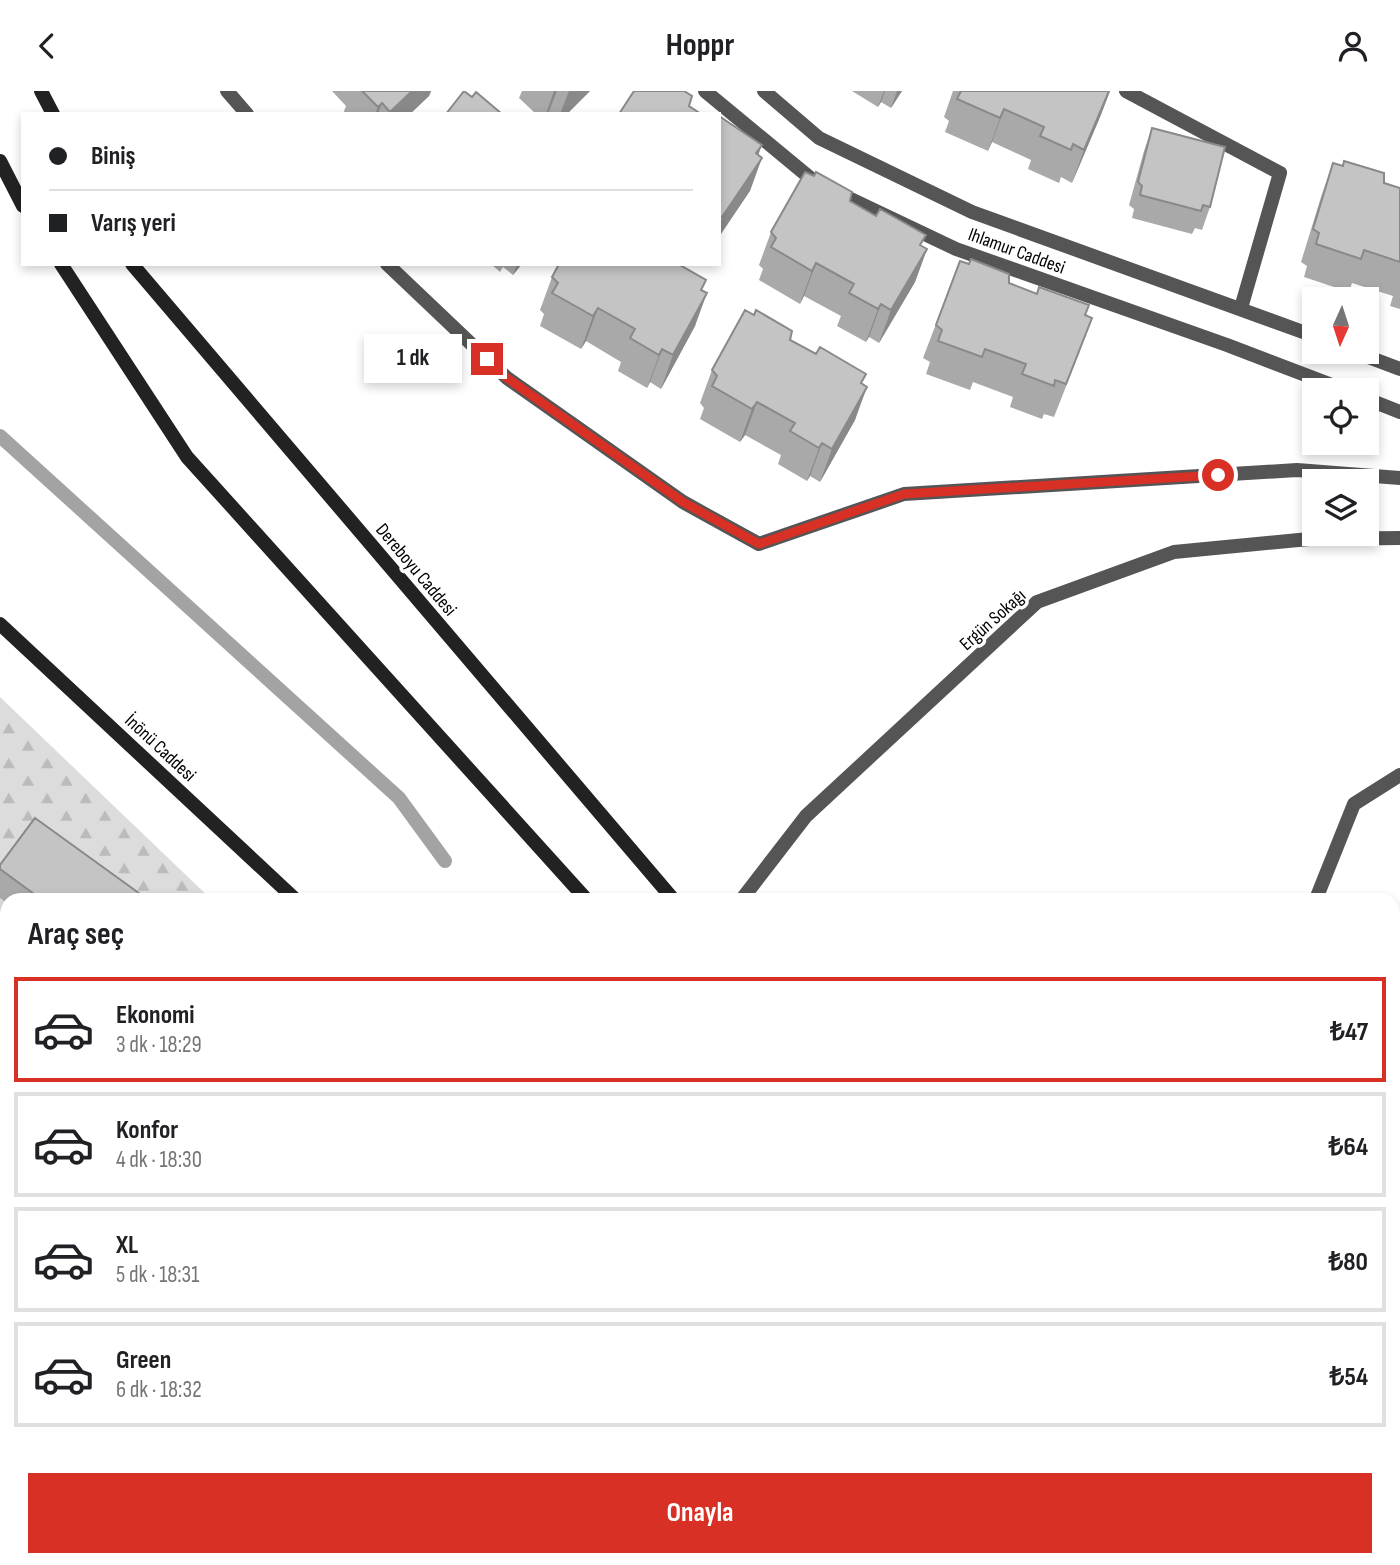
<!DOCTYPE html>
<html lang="tr">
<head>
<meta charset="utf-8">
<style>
	body { margin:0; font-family:"Sofia Sans Condensed",sans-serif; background:#f6f6f6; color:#202124; height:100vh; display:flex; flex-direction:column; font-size:26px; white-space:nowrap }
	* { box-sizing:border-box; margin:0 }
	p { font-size:23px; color:#757577 }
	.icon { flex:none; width:38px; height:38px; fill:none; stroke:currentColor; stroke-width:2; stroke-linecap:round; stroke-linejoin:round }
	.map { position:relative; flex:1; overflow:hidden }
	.drawer { position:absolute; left:0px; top:802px; width:1400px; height:674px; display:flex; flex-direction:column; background:#fff; border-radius:21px 21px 0 0; box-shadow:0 4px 10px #0003 }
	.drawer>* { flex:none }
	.top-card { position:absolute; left:21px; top:21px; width:700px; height:154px; border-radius:0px; box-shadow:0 4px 10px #0003; display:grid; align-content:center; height:154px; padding:0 28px; background:#fff }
	.needle { width:46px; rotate:183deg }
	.buttons { position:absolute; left:1302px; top:196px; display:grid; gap:14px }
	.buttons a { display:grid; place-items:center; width:77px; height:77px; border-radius:0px; background:#fff; box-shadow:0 4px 10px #0003; font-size:35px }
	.end { position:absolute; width:32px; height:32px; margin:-16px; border:9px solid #d93025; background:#fff; box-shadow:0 0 0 4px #fff }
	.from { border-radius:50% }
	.bubble { position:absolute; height:49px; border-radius:0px; background:#fff; box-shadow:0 4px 10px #0003; font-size:23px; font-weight:700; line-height:49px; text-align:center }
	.top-card b { display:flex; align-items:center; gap:24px; height:66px; font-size:26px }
	.top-card b+b { border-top:2px solid #e0e0e0 }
	.top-card i { width:18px; height:18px; background:#202124 }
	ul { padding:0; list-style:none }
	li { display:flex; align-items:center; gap:21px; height:105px; margin:0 14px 10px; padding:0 14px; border:4px solid #e0e0e0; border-radius:0px }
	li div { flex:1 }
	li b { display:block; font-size:26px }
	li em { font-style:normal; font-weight:700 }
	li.on { border-color:#d93025 }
	li>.icon { width:63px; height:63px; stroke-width:1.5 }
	h2 { padding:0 28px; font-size:32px; line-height:84px }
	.cta { display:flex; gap:14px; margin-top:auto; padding:14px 28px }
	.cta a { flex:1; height:80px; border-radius:0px; background:#d93025; color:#fff; font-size:28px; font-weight:700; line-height:80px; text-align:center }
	header { display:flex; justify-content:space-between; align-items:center; height:91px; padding:0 28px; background:#fff; font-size:32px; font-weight:700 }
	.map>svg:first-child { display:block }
</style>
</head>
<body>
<header><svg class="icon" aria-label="back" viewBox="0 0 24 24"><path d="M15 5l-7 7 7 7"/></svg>Hoppr<svg class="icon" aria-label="person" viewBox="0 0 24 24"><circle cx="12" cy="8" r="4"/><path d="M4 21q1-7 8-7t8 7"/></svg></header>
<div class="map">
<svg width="1400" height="1474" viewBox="0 0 1400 1474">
	<defs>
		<pattern id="forest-firs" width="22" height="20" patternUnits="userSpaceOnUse" patternTransform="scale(1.75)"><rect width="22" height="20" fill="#dcdcdc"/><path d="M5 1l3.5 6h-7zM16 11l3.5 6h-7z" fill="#bbb"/></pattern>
	</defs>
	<rect width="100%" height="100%" fill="#fff"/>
	<path fill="url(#forest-firs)" d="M0,606l211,202h-204v660h268v6h-275z"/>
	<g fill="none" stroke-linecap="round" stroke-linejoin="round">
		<path stroke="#a3a3a3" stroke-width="14" d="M0,345l399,362 46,63"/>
		<path stroke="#555" stroke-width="14" d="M227,0l20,23
			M705,0l110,91 141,67 271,96 118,45
			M764,0l55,47 153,74 342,124
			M1126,0l154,82 -39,135
			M387,173l120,114 176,124 76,42 145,-50 393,-24 103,8
			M1355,261l45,17
			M1367,308l33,13
			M742,808l64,-83 231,-214 137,-50 135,-13 91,-1
			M1316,808l38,-95 46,-29
			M0,863l7,5
			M1038,1468v6
			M1301,1468l2,6
			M358,1474l1,-6
			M719,1474l1,-6"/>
		<path stroke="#222" stroke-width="14" d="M41,0l12,23
			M0,70l23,45
			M61,173l126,193 399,442
			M132,173l541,635
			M0,533l295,275
			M754,1468l1,6
			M765,1468v6
			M859,1468v6"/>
	</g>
	<path fill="#a9a9a9" d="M332,0h99l-2,5 -19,18h-67l3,-8z
		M522,0h68l-23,23h-31l-17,-16z
		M852,0h50l-11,17 -10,-6 -3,5z
		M953,0h157l-10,26 -28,66 -11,-6 -2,6 -31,-14 3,-9 -39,-18 -4,9 -43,-19 4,-11 -5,-4z
		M1152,37l58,79 -8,23 -7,-2 -3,6 -60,-16 2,-9 -5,-4 15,-54z
		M1333,72l67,25v121l-10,-3 3,-10 -41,-13 -3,9 -45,-15 3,-11 -6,-4 20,-65z
		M771,141l151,14 5,3 -12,33 -36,61 -10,-6 -3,5 -29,-16 4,-10 -37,-20 -4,8 -41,-24 4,-11 -4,-4z
		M960,170l49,22 76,32 -5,36 -26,66 -10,-3 -2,5 -32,-12 3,-10 -40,-15 -3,8 -44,-16 4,-12 -7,-4z
		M491,173h31l-9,11 -10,-8 -3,5z
		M552,186l151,14 -8,35 -34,63 -11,-7 -3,6 -29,-17 3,-9 -35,-21 -5,8 -41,-23 4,-12 -4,-4z
		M790,249l73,44 -8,36 -35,62 -10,-6 -3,5 -29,-17 3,-9 -36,-20 -5,7 -40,-23 4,-11 -4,-5 12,-33z
		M0,774l147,34h-140v4l-7,-5z
		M249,1468h60l-1,6h-60z"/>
	<path fill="#898989" d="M412,0h19l-2,5 -19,18h-21l1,-2z
		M554,0h3l-9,23h-2z
		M569,0h21l-23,23h-7z
		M884,0h1l-4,11 -3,5z
		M897,0h5l-11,17z
		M1110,0l-10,26 -28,66 12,-33z
		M382,12l-4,11h-3l3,-7z
		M1004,18l-12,33 -4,9 12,-33z
		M762,54l-11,29 11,-16 -12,33 -31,46v-11l3,-9 34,-64z
		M927,158l-12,33 -36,61 12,-33z
		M816,172l-12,33 -4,8 12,-33z
		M517,173h5l-9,11z
		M707,202l-12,33 -34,63 12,-34z
		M881,213l-12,33 -3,5 12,-33z
		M598,217l-12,33 -5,8 12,-33z
		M662,258l-12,33 -3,6 12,-33z
		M867,296l-12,33 -35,62 12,-33z
		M757,311l-12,33 -5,7 12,-33z
		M822,352l-12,33 -3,5 12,-33z"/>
	<path fill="#c4c4c4" stroke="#898989" stroke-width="2" d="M362,0h50l-22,21 -8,-9 -4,4z
		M464,0l8,6 4,-5 26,22h-56z
		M634,0h50l8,5 -3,10 12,8h-82z
		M961,0h148l-25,59 -11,-6 -2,6 -31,-14 4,-9 -40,-18 -4,9 -43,-19z
		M719,25l43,29 -6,8 6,5 -40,59 -3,-2z
		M1152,37l73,19 -15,60 -7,-2 -2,6 -61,-16 2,-9 -4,-4z
		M1344,70l40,12v10l16,5v74l-36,-12 -3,9 -45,-15 3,-11 -6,-4 20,-66 10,3z
		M805,81l9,4 2,-4 36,20 -2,9 26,15 4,-7 46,26 -6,10 7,4 -36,61 -10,-6 -3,5 -29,-16 5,-9 -38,-21 -4,8 -41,-24 5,-9 -5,-6z
		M971,168l38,15v9l28,11 2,-7 50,18 -4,10 7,3 -26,66 -11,-4 -1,6 -32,-12 4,-10 -41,-15 -3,8 -44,-16 4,-11 -6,-5 24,-64 9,3z
		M559,173h119l28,16 -5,10 6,3 -34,62 -11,-6 -3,6 -29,-17 5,-9 -37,-21 -5,8 -41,-23 6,-10 -6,-6z
		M745,219l9,5 2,-5 36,21 -2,9 26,14 4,-7 46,27 -5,9 6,4 -35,62 -10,-6 -3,5 -29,-17 5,-8 -38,-21 -5,7 -40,-23 5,-10 -5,-6z
		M35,727l112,81h-106l-41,-30v-4z
		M253,1468h56l-1,6h-35l-20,-4z"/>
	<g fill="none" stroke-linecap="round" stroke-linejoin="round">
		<path stroke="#d93025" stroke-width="9" d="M487,268l20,19 176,124 76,42 145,-50 314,-19"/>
	</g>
	<g text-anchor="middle" stroke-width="7" stroke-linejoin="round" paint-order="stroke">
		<g font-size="19" fill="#000" stroke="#fff">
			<text transform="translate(1017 159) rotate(20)" y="7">Ihlamur Caddesi</text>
			<text transform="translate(417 478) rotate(50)" y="7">Dereboyu Caddesi</text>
			<text transform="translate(992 528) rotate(-42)" y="7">Ergün Sokağı</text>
			<text transform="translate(161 656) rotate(43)" y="7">İnönü Caddesi</text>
		</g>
	</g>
</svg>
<div class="buttons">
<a><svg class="needle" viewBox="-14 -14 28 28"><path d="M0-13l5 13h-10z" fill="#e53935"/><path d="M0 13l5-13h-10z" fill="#757577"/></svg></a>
<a><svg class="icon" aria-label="locate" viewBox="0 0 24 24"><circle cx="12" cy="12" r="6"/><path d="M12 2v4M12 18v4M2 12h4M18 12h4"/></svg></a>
<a><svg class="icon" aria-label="layers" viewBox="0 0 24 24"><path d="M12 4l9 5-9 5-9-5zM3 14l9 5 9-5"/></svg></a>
</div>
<i class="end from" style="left:1218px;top:384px"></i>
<i class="end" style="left:487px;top:268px"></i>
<div class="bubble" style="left:364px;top:243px;width:98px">1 dk</div>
<div class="top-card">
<b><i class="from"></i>Biniş</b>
<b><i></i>Varış yeri</b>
</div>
<section class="drawer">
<h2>Araç seç</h2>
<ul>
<li class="on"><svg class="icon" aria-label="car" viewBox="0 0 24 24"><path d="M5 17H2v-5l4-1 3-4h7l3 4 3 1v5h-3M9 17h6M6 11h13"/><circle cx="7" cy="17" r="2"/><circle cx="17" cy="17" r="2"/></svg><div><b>Ekonomi</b><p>3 dk · 18:29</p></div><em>₺47</em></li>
<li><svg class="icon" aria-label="car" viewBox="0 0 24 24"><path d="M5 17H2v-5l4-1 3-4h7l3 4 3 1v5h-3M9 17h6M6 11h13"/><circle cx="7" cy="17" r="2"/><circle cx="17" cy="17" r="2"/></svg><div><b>Konfor</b><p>4 dk · 18:30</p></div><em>₺64</em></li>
<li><svg class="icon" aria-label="car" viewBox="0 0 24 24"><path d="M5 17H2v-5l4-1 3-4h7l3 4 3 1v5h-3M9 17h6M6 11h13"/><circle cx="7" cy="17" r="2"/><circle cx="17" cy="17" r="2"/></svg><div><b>XL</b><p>5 dk · 18:31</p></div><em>₺80</em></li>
<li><svg class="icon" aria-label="car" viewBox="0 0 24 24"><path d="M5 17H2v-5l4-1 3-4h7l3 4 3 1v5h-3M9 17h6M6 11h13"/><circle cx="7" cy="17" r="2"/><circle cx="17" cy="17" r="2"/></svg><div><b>Green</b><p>6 dk · 18:32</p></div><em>₺54</em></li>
</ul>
<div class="cta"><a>Onayla</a></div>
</section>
</div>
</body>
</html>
